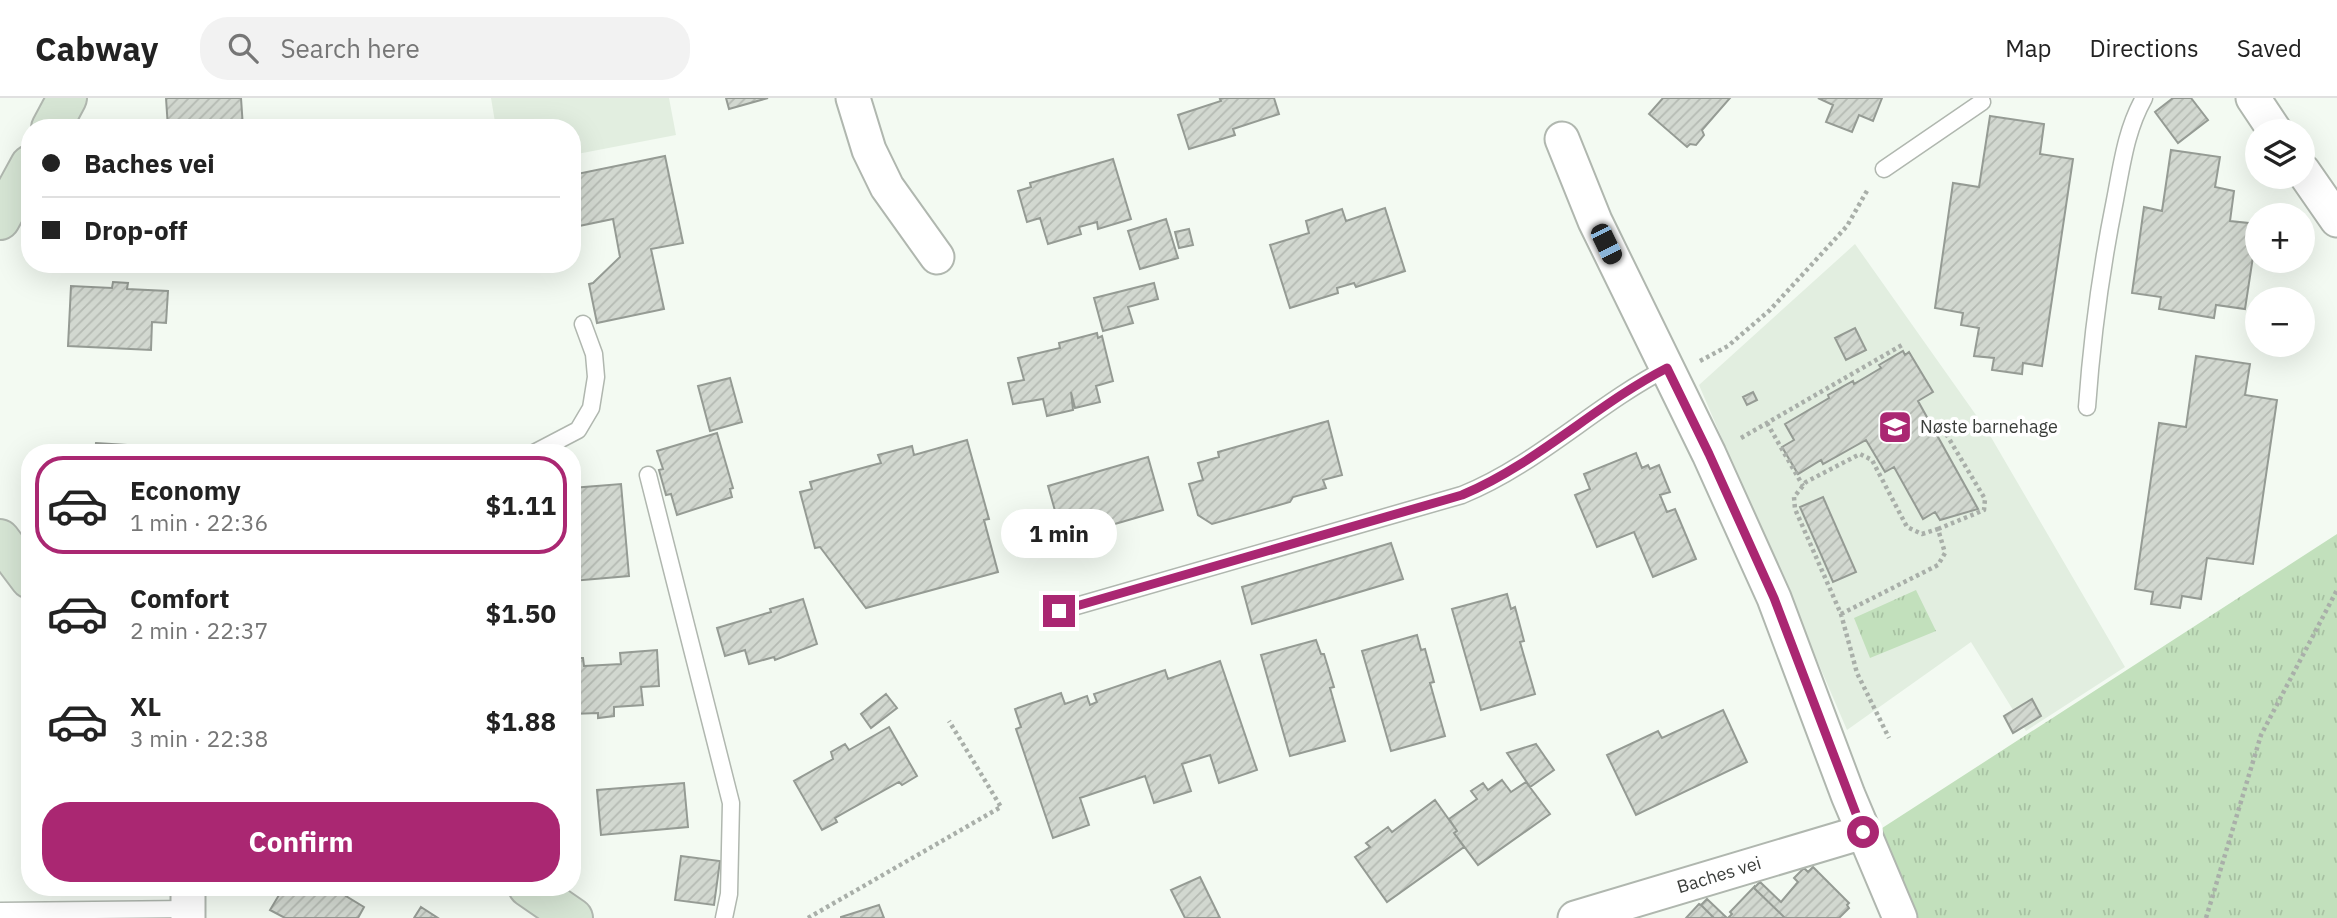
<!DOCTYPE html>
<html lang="en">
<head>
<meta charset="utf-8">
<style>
	body { margin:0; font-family:"IBM Plex Sans",sans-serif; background:#f2f2f2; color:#222; height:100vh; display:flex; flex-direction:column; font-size:26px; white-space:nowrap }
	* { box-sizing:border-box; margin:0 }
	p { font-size:23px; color:#767676 }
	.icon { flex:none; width:38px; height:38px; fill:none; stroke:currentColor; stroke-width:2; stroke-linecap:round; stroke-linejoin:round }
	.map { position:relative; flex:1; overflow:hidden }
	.side { position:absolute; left:21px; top:346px; width:560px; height:452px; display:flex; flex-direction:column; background:#fff; border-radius:28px; box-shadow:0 7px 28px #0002 }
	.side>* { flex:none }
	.guide { position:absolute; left:21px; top:21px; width:560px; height:154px; border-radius:28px; box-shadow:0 7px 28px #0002; display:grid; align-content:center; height:154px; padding:0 21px; background:#fff }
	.tools { position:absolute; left:2245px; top:21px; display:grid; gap:14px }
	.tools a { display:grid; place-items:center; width:70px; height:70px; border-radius:50%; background:#fff; box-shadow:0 7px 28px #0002; font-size:35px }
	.end { position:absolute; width:32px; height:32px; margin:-16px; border:9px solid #aa2772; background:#fff; box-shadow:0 0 0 4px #fff }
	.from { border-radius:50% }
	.bubble { position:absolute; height:49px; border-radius:24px; background:#fff; box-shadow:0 7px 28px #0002; font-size:23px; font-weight:700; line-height:49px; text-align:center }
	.car { position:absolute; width:21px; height:42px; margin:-21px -10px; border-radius:9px; box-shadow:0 0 5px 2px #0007; background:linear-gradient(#222 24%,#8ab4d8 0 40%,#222 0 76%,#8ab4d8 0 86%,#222 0) }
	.guide b { display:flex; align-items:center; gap:24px; height:66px; font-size:26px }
	.guide b+b { border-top:2px solid #e0e0e0 }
	.guide i { width:18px; height:18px; background:#222 }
	ul { padding:12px 0 0; list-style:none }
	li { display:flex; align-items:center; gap:21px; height:98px; margin:0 14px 10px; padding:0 7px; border:4px solid transparent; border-radius:28px }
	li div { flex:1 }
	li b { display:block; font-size:26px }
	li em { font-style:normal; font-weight:700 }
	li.on { border-color:#aa2772 }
	li>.icon { width:63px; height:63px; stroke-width:1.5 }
	.action { display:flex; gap:14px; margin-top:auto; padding:14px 21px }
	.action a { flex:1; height:80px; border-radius:28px; background:#aa2772; color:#fff; font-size:28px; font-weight:700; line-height:80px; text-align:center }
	header { display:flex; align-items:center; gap:42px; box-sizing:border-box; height:98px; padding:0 35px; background:#fff; border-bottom:2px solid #e0e0e0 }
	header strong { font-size:33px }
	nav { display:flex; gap:38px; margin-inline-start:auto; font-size:24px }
	.search { width:490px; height:63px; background:#f2f2f2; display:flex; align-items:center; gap:18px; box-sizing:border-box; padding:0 24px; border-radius:28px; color:#767676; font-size:26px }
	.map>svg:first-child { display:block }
</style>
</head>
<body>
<header>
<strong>Cabway</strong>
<div class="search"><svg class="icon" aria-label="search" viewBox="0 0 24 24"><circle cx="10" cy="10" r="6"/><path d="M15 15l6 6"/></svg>Search here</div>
<nav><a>Map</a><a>Directions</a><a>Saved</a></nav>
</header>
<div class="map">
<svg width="2337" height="820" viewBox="0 0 2337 820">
	<defs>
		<pattern id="park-tufts" width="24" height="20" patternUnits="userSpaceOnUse" patternTransform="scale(1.75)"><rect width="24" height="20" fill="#c2e0bc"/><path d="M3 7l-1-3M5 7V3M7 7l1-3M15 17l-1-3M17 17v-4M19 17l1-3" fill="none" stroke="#a7c1a2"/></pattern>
		<pattern id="building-hatch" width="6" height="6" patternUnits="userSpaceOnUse" patternTransform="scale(1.75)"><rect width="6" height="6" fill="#d2d8d0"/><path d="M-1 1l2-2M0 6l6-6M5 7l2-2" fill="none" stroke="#b5bab3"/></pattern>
	</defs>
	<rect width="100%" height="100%" fill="#f3faf2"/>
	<path fill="#e2eee0" d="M491,0h178l7,37 -104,20v-27h-76z
		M1855,146l133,188 137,235 -99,64 -55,-89 -124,88 -148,-345z"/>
	<path fill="url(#park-tufts)" d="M2337,436v384h-420l-41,-86z
		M1916,492l20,41 -66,27 -16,-40z"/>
	<path fill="url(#building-hatch)" stroke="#959b94" stroke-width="2" d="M166,0h75l2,30h-75z
		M726,0h42l-39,11z
		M1224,0h50l5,16 -46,15 2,6 -46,14 -11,-34 43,-14 -1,-2z
		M1663,0h67l-28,32 2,5 -8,10 -6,-1 -3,3 -38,-33z
		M1818,0h64l-9,23 -14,-6 -7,17 -26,-10 7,-17z
		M2173,0h18l17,22 -30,23 -23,-31z
		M1990,18l54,8 -4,30 33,5 -31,207 -19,-3 -1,11 -30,-4 2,-12 -20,-2 5,-28 -18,-3 2,-12 -28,-5 18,-125 26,4z
		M2171,52l49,7 -5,30 19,4 -4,30 28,3 -13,85 -29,-4 -2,13 -55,-9 2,-12 -29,-4 12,-86 18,4z
		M665,58l18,87 -32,6 13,60 -67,14 -8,-39 4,-1 27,-26 -7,-38 -34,7 -7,-31v-20z
		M1113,61l18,60 -33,10 -1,-7 -18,5 2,7 -33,10 -8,-26 -13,4 -9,-31 13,-4 -1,-4z
		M1385,110l20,63 -49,16 -2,-4 -17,5 1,5 -48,15 -20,-63 39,-12 -3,-12 36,-12 4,12z
		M1166,121l12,39 -38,11 -12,-38z
		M1189,131l4,16 -14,3 -4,-16z
		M113,184l15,1 -1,6 41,2 -2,32 -14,-1 -1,28 -83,-4 3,-60 41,2z
		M1154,185l4,16 -30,8 5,16 -30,8 -9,-33z
		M1855,230l11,22 -20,10 -11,-22z
		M1097,235l1,5 4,-2 11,45 -17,5 4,16 -25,6 -4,-16 2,18 -26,6 -4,-17 -30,5 -5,-21 16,-3 -6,-22 42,-10 -1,-5z
		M1903,253l2,4 4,-3 24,40 -15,9 60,108 -38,11 -5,-8 -12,7 -29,-52 -9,5 -19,-32 -43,24 -2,-4 -23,14 -16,-27 12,-7 -9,-16 44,-26 -1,-3 25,-14 1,3 27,-16 -2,-3z
		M2196,258l54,8 -5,31 32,5 -24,164 -46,-6 -6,41 -19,-3 -2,12 -29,-4 2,-12 -18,-3 24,-166 27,4z
		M730,280l12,44 -32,9 -12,-45z
		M1753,294l4,8 -10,5 -4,-8z
		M1328,323l14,54 -19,5 3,8 -33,9 -3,5 -78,22 -14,-9 -9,-31 14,-4 -5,-17 21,-6 -1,-5z
		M717,335l16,55 -3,1 2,8 -55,18 -6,-21 -5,1 -7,-25 4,-1 -6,-18z
		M967,342l22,79 -5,1 14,52 -132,36 -46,-61 -5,1 -15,-56 12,-3 -2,-7 71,-19 -3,-8 34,-9 2,9z
		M96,345l77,5 -1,5h-77z
		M1636,355l6,15 6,-3 2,4 9,-4 11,27 -10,3 7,17 8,-3 21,50 -43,18 -19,-45 -37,15 -22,-52 15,-6 -6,-15z
		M1148,359l15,53 -100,29 -15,-53z
		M621,386l8,92 -57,5v-93z
		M1823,399l33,75 -23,10 -33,-75z
		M1391,445l12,36 -151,45 -10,-37z
		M1507,496l4,15 4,-2 9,34 -4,1 15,52 -54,16 -29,-101z
		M803,501l14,45 -42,16 -1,-3 -25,7 -4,-14 -20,6 -8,-28 54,-16 -1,-3z
		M1417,537l4,15 4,-1 9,33 -4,1 15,53 -54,15 -29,-100z
		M1316,542l5,14h3l10,33 -4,1 15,53 -55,15 -29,-101z
		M657,552l2,36 -18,1 2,18 -29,2v9l-16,2v-5l-26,1v-56h11l1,8 37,-2 -1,-11z
		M1220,563l37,109 -38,13 -9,-28 -28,9 9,27 -37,12 -9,-27 -65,22 9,27 -36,13 -37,-109 5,-2 -6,-18 46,-16 4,11 22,-8 3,9 7,-3 -3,-8 71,-24 3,9z
		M886,596l11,14 -26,20 -10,-14z
		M2032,601l9,17 -28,17 -9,-17z
		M1723,612l24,52 -111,53 -29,-60 51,-24 4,7z
		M889,629l28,49 -15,9 -3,-3 -64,36 2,4 -15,8 -28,-49 39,-22 -2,-7 14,-8 4,6z
		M1536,646l18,26 -24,17 -23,-34z
		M1502,682l9,12 15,-10 24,32 -72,51 -24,-32 3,-2 -8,-12 28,-20 -6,-8 12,-8 5,7z
		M684,685l4,44 -87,8 -4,-45z
		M1435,702l22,31 -3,2 10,14 -77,55 -32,-45 15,-10 -4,-4 22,-16 4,5z
		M681,758l39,5 -6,44 -39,-5z
		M1813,769l36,36 -2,2 2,3 -10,10h-54l-31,-30 6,-6 21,20 17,-20 -4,-4 10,-10 4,4z
		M1200,779l20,41h-35l-14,-28z
		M276,789h78l-1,2 -3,-2 -4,9 18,11 -6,11h-73l-15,-8 12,-20z
		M1754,789v1l31,30h-57l4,-4 -2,-2z
		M1707,801l20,19h-13l-13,-13z
		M1699,806l2,1 13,13h-28z
		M879,807l5,13h-43v-1z
		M421,809l17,11h-24z"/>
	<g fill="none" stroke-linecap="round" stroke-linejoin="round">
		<g stroke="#b0b7af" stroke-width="19">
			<path id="service" d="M1884,71l98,-67
				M2087,309c5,-70 14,-138 28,-207 7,-36 11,-70 29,-102
				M534,355l44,-23 13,-22 5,-31 -2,-23 -11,-30
				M648,377l83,328 -2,91 -5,24
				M1059,513l403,-116c76,-31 133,-90 205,-127
				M0,813l188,-2"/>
		</g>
		<g stroke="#b0b7af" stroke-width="37">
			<path id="minor" d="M853,0l16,52 18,37 50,70
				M2253,0l22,33
				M1562,41l33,82 114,233 65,144 74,197 52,123
				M2303,73l34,49
				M188,820v-31
				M1575,820l288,-86"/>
		</g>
		<g stroke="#b0b7af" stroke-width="42">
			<path id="secondary" d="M51,30l16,-30
				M0,122l30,-55
				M0,441l30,40
				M528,789l45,31"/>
		</g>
		<path stroke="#a9afa9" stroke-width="4.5" stroke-dasharray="3.5 3.5" stroke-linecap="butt" d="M1700,263l28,-15 42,-36 77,-84 21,-37
			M1767,325l36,63
			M1741,340l161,-93
			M1938,431l46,-19 1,-11 -40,-67
			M1841,516l97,-49 7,-12 -7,-24 -16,5 -15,-7 -35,-67 -12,-6 -54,28 -12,15 1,12 46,105 16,59 32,65
			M808,820l193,-111 -52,-86
			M2206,820l55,-183 76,-145"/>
		<use href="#service" stroke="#fff" stroke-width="16"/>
		<use href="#minor" stroke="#fff" stroke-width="33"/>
		<use href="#secondary" stroke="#d6e5d4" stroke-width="38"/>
	</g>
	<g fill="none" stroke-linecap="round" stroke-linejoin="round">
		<path stroke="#aa2772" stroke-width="9" d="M1059,513l403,-116c76,-32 133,-90 205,-127l42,86 65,144 89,234"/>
	</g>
	<defs>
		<g id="school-square" transform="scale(1.75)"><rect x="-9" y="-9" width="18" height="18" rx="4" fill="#aa2772" stroke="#fff"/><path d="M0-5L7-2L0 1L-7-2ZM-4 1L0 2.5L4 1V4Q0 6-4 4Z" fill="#fff"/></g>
	</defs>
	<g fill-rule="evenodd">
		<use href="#school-square" x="1895" y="329"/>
	</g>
	<g text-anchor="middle" stroke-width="7" stroke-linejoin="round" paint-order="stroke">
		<g font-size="18" fill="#3a3d3a" stroke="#fff" text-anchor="start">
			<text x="1920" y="335">Nøste barnehage</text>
		</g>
		<g font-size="18" fill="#3a3d3a" stroke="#fff">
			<text transform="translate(1719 777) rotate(-17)" y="6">Baches vei</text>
		</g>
	</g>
</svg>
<div class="tools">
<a><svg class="icon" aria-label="layers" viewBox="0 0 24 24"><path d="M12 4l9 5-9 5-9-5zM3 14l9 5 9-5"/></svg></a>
<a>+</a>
<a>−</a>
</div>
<i class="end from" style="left:1863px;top:734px"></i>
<i class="end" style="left:1059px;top:513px"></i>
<div class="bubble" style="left:1001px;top:411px;width:116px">1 min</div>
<i class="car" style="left:1606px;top:146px;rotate:154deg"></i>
<div class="guide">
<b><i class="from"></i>Baches vei</b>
<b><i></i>Drop-off</b>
</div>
<section class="side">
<ul>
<li class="on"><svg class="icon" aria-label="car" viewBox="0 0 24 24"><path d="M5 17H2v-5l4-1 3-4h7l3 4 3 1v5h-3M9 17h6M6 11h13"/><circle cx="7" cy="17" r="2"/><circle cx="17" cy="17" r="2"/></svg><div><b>Economy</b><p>1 min · 22:36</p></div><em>$1.11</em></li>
<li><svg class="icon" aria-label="car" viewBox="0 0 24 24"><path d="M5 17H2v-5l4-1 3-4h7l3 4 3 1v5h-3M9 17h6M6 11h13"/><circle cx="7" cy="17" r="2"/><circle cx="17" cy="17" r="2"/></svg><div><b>Comfort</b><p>2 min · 22:37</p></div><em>$1.50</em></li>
<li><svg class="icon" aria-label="car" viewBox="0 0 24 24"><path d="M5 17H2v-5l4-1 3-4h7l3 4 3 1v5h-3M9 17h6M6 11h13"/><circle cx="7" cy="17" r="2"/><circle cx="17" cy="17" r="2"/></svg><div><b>XL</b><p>3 min · 22:38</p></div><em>$1.88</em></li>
</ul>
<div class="action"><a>Confirm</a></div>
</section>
</div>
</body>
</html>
